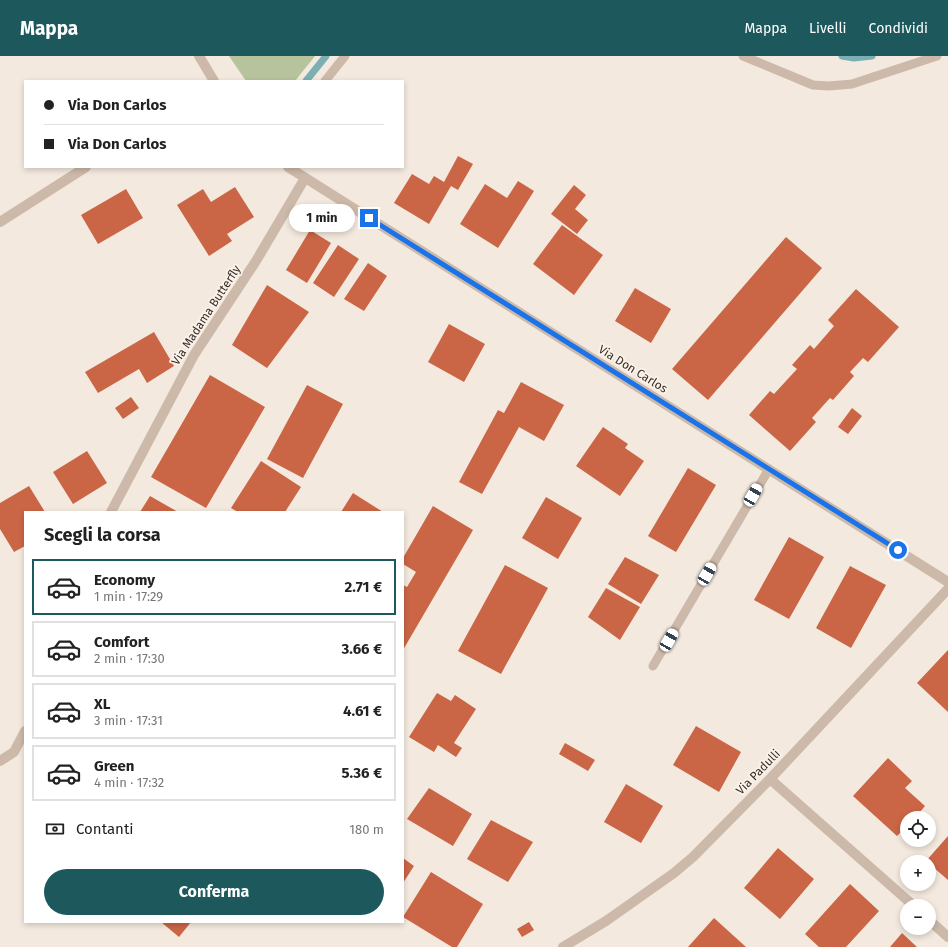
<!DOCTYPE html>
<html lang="it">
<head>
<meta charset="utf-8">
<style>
	body { margin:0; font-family:"Fira Sans",sans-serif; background:#f2f2f2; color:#222; height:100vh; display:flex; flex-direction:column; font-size:15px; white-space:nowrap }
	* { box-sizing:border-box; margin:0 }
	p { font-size:13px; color:#767676 }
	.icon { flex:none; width:22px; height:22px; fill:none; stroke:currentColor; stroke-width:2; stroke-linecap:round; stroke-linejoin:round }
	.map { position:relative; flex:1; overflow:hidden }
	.details { position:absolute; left:24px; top:455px; width:380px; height:412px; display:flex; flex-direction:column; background:#fff; border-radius:0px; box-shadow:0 2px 6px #0003 }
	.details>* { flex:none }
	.hud { position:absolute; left:24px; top:24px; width:380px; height:88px; border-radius:0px; box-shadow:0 2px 6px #0003; display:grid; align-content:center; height:88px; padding:0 20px; background:#fff }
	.controls { position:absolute; left:900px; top:755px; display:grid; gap:8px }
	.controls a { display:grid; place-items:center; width:36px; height:36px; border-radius:50%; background:#fff; box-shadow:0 2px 6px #0003; font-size:20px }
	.end { position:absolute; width:18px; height:18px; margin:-9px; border:5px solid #1a73e8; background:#fff; box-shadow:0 0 0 2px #fff }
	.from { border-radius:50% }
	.bubble { position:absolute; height:28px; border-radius:14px; background:#fff; box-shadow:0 2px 6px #0003; font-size:13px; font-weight:700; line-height:28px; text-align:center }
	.car { position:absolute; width:12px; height:24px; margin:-12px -6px; border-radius:5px; box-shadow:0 0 3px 1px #0007; background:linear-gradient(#fff 24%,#345 0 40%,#fff 0 76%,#345 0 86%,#fff 0) }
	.hud b { display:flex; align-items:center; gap:14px; height:38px; font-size:15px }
	.hud b+b { border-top:1px solid #e0e0e0 }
	.hud i { width:10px; height:10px; background:#222 }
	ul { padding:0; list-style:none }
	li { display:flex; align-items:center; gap:12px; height:56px; margin:0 8px 6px; padding:0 12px; border:2px solid #e0e0e0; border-radius:0px }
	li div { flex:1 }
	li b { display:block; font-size:15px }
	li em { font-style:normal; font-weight:700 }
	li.active { border-color:#1d585d }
	li>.icon { width:36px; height:36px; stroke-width:1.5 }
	h2 { padding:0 20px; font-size:18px; line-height:48px }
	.pay { display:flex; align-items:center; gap:10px; height:44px; padding:0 20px; font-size:15px }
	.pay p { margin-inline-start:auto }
	.cta { display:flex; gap:8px; margin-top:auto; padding:8px 20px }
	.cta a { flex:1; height:46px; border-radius:24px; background:#1d585d; color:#fff; font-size:16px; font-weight:700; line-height:46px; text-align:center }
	header { display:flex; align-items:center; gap:24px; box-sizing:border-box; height:56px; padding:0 20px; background:#1d585d; color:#fff }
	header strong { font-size:19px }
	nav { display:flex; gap:22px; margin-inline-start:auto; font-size:14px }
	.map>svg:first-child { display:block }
</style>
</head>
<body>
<header>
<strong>Mappa</strong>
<nav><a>Mappa</a><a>Livelli</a><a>Condividi</a></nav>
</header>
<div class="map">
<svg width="948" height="891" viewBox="0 0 948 891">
	<rect width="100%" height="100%" fill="#f3e9de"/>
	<path fill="#b6c39d" d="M229,0h86l-20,25h-49z"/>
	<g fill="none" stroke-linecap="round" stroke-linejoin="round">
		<path stroke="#7bafb2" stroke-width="7" d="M842,0l12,2 18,-2
			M306,25l20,-25"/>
	</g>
	<path fill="#ca6645" d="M458,100l15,8 -15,26 -7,-4 -22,38 -35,-21 18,-29 17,10 5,-8 10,6z
		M518,125l16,10 -36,57 -38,-24 25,-40 22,14z
		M574,129l12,10 -11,14 13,11 -11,14 -26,-20z
		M235,131l19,30 -27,17 5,7 -23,15 -32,-51 26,-16 8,13z
		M126,133l17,29 -45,26 -17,-29z
		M562,169l41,30 -29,40 -41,-31z
		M310,174l21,13 -24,40 -21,-13z
		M786,181l36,31 -114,132 -36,-31z
		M338,189l21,14 -25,38 -21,-14z
		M368,207l19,13 -23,35 -20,-12z
		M267,229l42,27 -42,56 -35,-23z
		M635,232l36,21 -20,34 -36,-22z
		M856,233l43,38 -31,35 -5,-4 -13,14 4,4 -21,24 -3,-2 -18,20 4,4 -26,29 -41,-36 21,-24 4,3 23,-25 -5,-4 18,-20 4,4 20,-23 -6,-6z
		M449,268l36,20 -21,38 -36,-20z
		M154,276l20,34 -27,17 -8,-14 -41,24 -13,-21z
		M210,319l55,32 -59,101 -55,-31z
		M521,326l43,23 -20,36 -25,-14 -37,67 -23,-12 39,-72 6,3z
		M307,329l36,19 -40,74 -36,-19z
		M131,341l8,11 -16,11 -8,-11z
		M852,352l10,8 -14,18 -10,-7z
		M603,371l25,17 -3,4 19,13 -24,35 -44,-30z
		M87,395l20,32 -34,21 -20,-32z
		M261,405l40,26 -16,25h-47l-7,-4z
		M688,412l28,17 -40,67 -28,-16z
		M29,430l16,26h-20v34l-11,6 -14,-23v-26z
		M353,437l30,19h-42z
		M150,440l28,16h-38z
		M546,441l36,21 -24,41 -36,-21z
		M433,450l40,24 -70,120v-65l4,2 9,-15 -13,-8v-6z
		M789,481l35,20 -35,62 -35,-19z
		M625,501l34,18 -18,29 -33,-20z
		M505,509l43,23 -47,86 -43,-23z
		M850,510l36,19 -35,63 -35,-20z
		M606,532l34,19 -20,33 -32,-23z
		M948,594v62l-31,-29z
		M437,637l14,8 4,-6 21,14 -22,34 8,5 -6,9 -18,-12 -4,7 -25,-15z
		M696,670l45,26 -22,40 -46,-27z
		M565,687l30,17 -7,11 -29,-17z
		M888,702l24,23 -7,7 20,18 -10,12h-8v8l-10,10 -44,-40z
		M626,728l37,22 -22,37 -37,-21z
		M429,732l43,26 -19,32 -46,-27z
		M491,764l42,22 -25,40 -41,-23z
		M948,780v44l-22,-19z
		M778,792l36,31 -34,40 -36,-31z
		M403,802l11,8 -11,17z
		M431,816l52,32 -26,43h-5l-49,-30z
		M850,828l29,27 -33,36h-27l-14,-13z
		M714,862l32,29h-58z
		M161,866h30l-12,15z
		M529,866l5,8 -12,7 -5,-8z
		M902,877l15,14h-27z"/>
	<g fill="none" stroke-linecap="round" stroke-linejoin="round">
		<path stroke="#ccb9a9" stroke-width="9" d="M743,0l70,29 16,1 23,-2 85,-28
			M325,25l20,-25
			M653,610l116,-197"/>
		<path stroke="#ccb9a9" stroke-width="10" d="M199,0l15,25
			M288,111l660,415
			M0,166l86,-55
			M111,456l83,-157 62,-94 49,-83
			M0,705l14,-9 11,-21
			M770,723l144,127
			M929,864l19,17
			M563,891l43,-26 68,-48 19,-16 77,-78 178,-190"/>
	</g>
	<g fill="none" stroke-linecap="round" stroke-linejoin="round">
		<path stroke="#1a73e8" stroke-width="5" d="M369,162l529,332"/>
	</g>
	<g text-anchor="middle" stroke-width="3.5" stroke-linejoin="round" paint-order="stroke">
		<g font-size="12" fill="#392e29" stroke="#fbf3ea">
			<text transform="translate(206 259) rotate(-57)" y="4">Via Madama Butterfly</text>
			<text transform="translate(633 313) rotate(32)" y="4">Via Don Carlos</text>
			<text transform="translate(758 716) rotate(-46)" y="4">Via Padulli</text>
		</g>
	</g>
</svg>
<div class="controls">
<a><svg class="icon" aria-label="locate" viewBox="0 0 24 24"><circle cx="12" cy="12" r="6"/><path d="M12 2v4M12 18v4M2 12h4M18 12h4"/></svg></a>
<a>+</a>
<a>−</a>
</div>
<i class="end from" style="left:898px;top:494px"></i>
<i class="end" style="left:369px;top:162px"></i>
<div class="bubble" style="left:289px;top:148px;width:66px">1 min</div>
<i class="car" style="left:753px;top:439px;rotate:30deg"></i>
<i class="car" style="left:707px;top:518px;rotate:30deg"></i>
<i class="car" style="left:669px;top:584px;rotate:30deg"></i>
<div class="hud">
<b><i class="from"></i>Via Don Carlos</b>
<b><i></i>Via Don Carlos</b>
</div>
<section class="details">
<h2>Scegli la corsa</h2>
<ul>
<li class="active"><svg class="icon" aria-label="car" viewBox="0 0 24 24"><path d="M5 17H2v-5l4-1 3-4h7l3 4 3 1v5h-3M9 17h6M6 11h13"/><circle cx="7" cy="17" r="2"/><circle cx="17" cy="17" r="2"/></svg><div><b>Economy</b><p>1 min · 17:29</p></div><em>2.71 €</em></li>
<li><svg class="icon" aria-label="car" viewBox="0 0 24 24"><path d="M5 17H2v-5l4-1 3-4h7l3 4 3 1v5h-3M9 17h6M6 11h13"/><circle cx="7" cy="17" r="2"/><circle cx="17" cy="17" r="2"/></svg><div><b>Comfort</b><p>2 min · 17:30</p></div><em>3.66 €</em></li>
<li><svg class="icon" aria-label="car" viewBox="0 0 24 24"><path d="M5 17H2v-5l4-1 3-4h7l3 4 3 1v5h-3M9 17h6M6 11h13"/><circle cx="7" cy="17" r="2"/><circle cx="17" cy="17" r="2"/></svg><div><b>XL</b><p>3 min · 17:31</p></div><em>4.61 €</em></li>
<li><svg class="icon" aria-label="car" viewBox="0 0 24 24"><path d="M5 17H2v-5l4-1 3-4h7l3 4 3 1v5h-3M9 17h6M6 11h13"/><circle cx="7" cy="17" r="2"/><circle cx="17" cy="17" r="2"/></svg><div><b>Green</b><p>4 min · 17:32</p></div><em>5.36 €</em></li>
</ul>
<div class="pay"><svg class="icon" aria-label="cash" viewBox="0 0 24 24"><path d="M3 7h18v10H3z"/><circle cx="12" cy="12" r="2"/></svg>Contanti<p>180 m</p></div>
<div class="cta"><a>Conferma</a></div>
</section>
</div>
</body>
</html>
